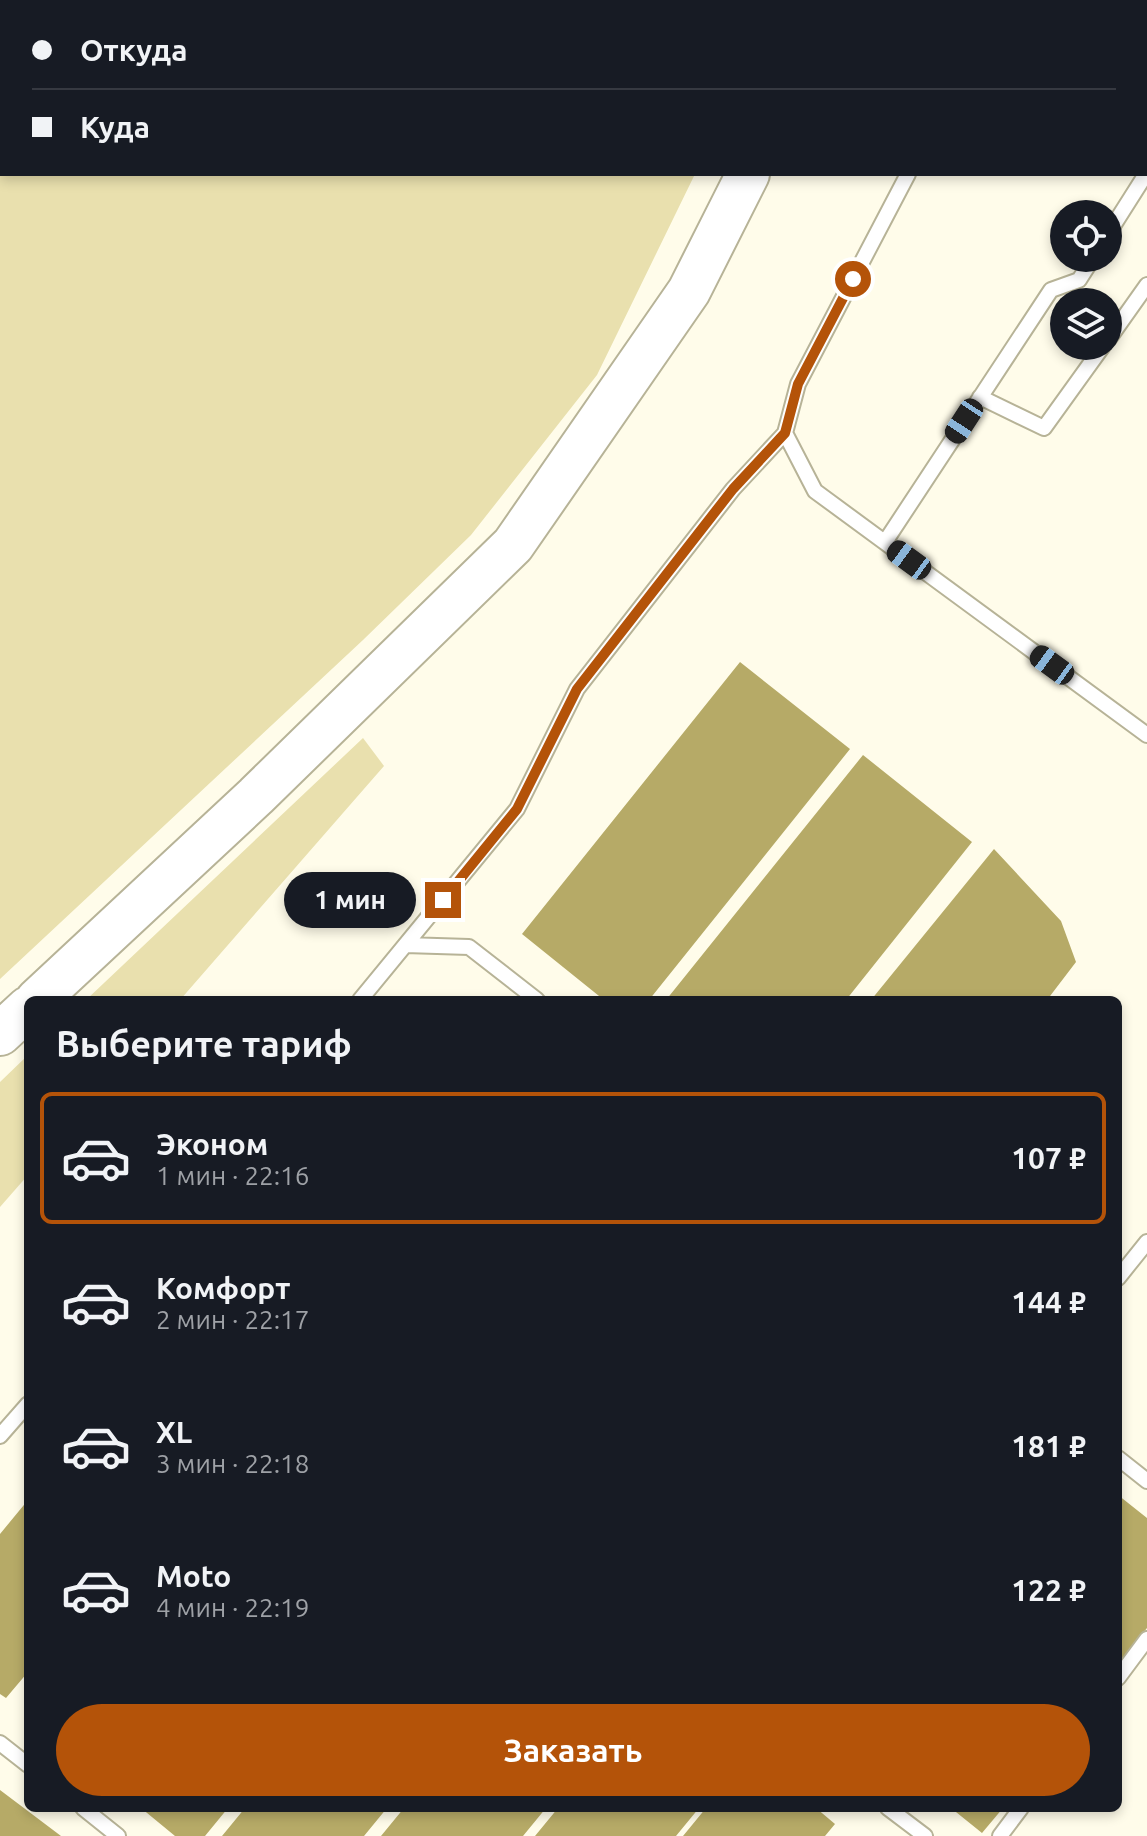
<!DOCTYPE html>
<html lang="ru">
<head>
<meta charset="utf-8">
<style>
	body { margin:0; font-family:Ubuntu,sans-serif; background:#20242c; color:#f1f3f6; height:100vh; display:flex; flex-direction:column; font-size:30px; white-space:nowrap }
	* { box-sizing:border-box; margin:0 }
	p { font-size:26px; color:#9ea1a6 }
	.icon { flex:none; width:44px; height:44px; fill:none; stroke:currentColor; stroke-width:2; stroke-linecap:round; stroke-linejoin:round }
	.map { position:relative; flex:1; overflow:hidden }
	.drawer { position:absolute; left:24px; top:996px; width:1098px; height:816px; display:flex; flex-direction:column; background:#171b24; border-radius:12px; box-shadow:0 4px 12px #0003 }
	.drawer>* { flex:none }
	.banner { position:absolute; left:0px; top:0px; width:1148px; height:176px; box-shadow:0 4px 12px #0003; display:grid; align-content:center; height:176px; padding:0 32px; background:#171b24 }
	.buttons { position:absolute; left:1050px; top:200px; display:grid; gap:16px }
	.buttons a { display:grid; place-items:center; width:72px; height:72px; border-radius:50%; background:#171b24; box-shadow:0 4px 12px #0003; font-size:40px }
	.end { position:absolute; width:36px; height:36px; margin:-18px; border:10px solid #b45309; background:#fff; box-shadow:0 0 0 4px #fff }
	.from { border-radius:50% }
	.bubble { position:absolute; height:56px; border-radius:28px; background:#171b24; box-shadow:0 4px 12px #0003; font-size:26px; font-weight:700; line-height:56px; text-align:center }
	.car { position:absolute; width:24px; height:48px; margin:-24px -12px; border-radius:10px; box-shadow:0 0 6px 2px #0007; background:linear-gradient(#222 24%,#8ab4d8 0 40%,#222 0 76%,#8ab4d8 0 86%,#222 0) }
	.banner b { display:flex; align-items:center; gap:28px; height:76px; font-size:30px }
	.banner b+b { border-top:2px solid #363941 }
	.banner i { width:20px; height:20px; background:#f1f3f6 }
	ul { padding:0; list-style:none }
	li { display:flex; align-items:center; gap:24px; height:132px; margin:0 16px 12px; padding:0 16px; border:4px solid transparent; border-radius:12px }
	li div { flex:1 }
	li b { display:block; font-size:30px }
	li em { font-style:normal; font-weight:700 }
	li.selected { border-color:#b45309 }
	li>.icon { width:72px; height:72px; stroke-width:1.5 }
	h2 { padding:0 32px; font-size:36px; line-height:96px }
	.button { display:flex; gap:16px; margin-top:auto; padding:16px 32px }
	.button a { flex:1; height:92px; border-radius:48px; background:#b45309; color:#fff; font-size:32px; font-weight:700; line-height:92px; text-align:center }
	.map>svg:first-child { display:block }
</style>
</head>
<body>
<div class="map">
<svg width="1147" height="1836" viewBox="0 0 1147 1836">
	<rect width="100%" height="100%" fill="#fffcea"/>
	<path fill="#e9e0ae" d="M0,0l646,2h-644v172h693l-98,201 -126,160 -108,105 -363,339z
		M363,738l21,28 -204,234h-94z
		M28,1055v120l-28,32v-125z"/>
	<path fill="#b6aa67" d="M740,662l110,87 -201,251h-45l-82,-66z
		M863,755l109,87 -126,158h-180z
		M994,849l67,72 15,41 -29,38h-176z
		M1118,1495l29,23v110l-29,36z
		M28,1500v172l-22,26 -6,-4v-160z
		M0,1790l61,46h-61z
		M141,1808h87l-23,28h-30z
		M245,1808h142l-23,28h-142z
		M404,1808h142l-23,28h-142z
		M558,1808h141l-23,28h-141z
		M706,1808h110l19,16 -10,12h-142z
		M951,1808h52l-21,25z"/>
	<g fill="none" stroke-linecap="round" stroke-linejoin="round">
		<g stroke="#b7b397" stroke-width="18">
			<path id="service" d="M1138,0l3,2
				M1006,2l2,-2
				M908,174l-110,210 -13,49 30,58 332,244
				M1108,234l38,-60
				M1108,340l39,-55
				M980,397l64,31 59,-82
				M885,542l166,-252 28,-10 14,-22
				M405,945l64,2 68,53
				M360,1000l157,-191 60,-120 156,-200 52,-56
				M1118,1278l29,-36
				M0,1436l28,-32
				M1118,1458l29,23
				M1118,1678l29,-39
				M0,1743l28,22
				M83,1808l35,28
				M888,1808l37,28
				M1000,1836l21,-28"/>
		</g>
		<g stroke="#b7b397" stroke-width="46">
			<path id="secondary" d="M784,2l1,-2
				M37,1000l219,-204 257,-251 176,-254 59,-117
				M0,1034l28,-26"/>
		</g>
		<use href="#service" stroke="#fff" stroke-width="14"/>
		<use href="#secondary" stroke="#fff" stroke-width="42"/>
	</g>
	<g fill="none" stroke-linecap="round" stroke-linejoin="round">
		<path stroke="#b45309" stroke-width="10" d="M443,900l74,-91 60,-120 156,-200 52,-56 13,-49 55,-105"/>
	</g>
</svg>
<div class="buttons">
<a><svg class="icon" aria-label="locate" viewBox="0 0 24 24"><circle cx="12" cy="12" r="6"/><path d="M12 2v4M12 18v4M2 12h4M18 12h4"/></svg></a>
<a><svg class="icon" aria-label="layers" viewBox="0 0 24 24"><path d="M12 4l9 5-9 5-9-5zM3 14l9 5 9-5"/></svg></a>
</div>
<i class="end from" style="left:853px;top:279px"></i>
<i class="end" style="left:443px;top:900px"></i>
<div class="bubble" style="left:284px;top:872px;width:132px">1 мин</div>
<i class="car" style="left:964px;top:421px;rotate:213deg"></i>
<i class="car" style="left:909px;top:560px;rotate:306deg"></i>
<i class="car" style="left:1052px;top:665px;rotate:306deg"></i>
<div class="banner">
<b><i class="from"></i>Откуда</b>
<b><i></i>Куда</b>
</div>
<section class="drawer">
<h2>Выберите тариф</h2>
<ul>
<li class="selected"><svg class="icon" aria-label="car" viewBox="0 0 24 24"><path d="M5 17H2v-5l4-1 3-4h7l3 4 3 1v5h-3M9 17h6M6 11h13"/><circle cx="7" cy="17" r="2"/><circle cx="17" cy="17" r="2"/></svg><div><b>Эконом</b><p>1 мин · 22:16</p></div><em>107 ₽</em></li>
<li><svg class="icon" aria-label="car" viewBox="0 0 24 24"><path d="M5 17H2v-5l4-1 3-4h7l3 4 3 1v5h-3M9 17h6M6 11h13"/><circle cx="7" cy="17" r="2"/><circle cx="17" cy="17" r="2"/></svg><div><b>Комфорт</b><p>2 мин · 22:17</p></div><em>144 ₽</em></li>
<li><svg class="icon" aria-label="car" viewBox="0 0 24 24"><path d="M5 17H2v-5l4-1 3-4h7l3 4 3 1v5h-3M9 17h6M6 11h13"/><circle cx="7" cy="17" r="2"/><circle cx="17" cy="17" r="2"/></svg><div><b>XL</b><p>3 мин · 22:18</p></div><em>181 ₽</em></li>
<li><svg class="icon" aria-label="car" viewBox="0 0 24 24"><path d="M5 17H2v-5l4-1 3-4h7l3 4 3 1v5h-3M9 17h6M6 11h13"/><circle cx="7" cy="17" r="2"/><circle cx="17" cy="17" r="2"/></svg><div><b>Moto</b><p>4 мин · 22:19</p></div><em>122 ₽</em></li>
</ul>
<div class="button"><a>Заказать</a></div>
</section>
</div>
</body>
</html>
